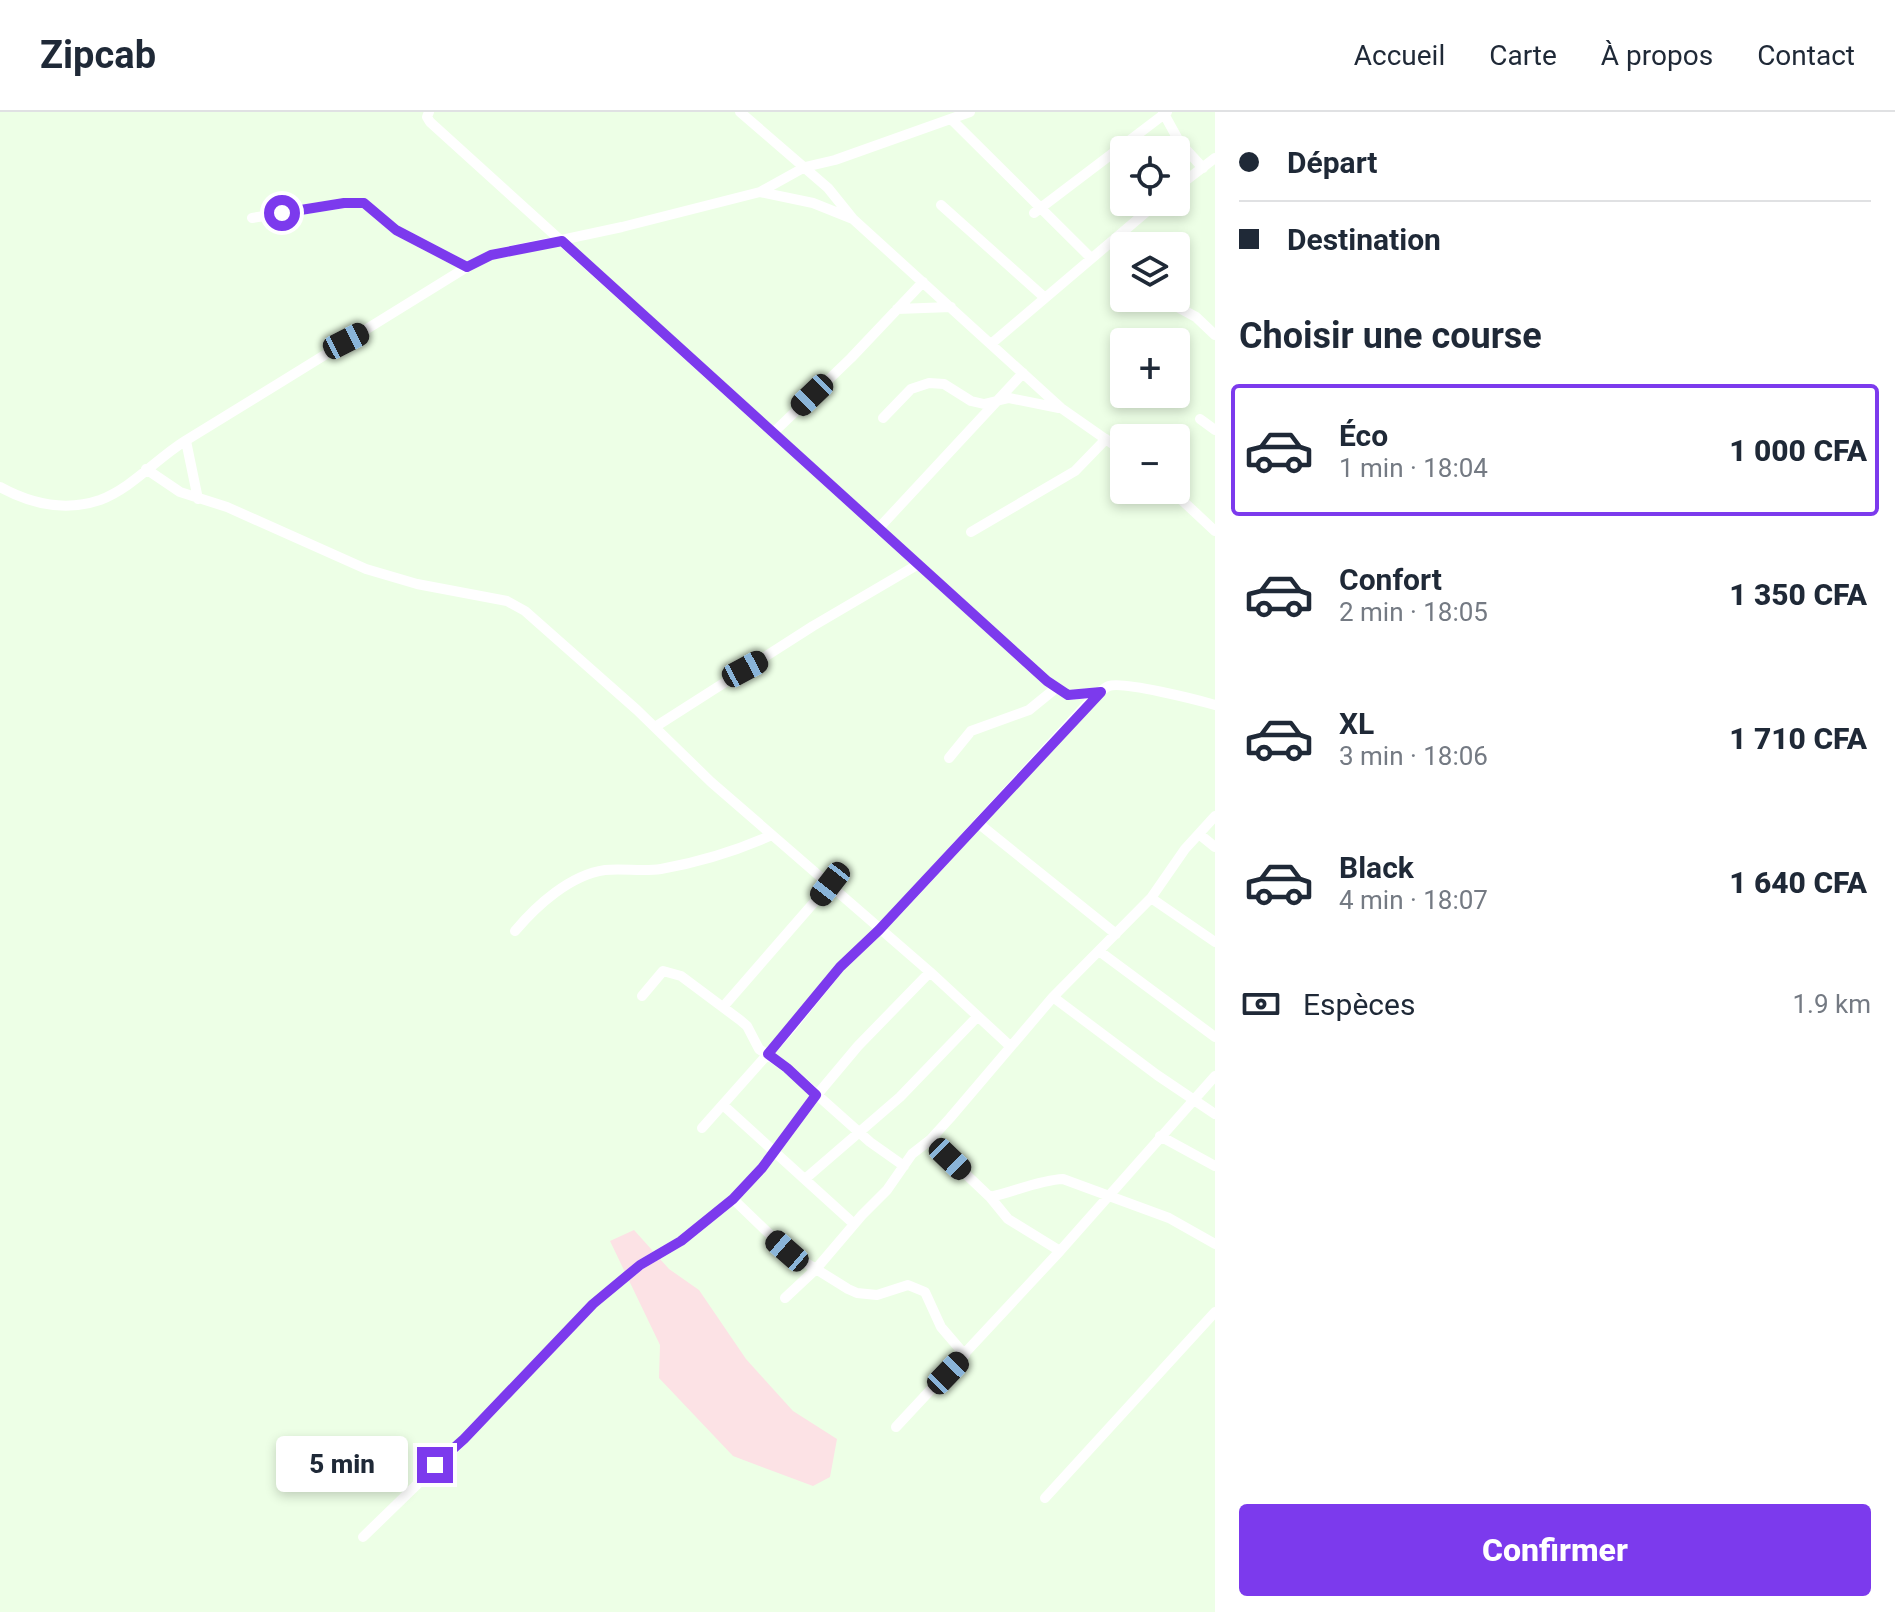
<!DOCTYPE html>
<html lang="fr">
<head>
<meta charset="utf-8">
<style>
	body { margin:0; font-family:Roboto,sans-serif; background:#f2f2f3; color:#1f2937; height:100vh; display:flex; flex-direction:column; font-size:30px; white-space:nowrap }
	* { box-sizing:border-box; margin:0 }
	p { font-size:26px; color:#747a83 }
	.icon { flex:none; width:44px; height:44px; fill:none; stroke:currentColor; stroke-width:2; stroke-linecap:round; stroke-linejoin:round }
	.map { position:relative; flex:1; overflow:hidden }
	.sheet { display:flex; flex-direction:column; background:#fff; width:680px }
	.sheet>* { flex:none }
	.banner { display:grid; align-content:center; height:176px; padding:0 24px; background:#fff }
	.tools { position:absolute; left:1110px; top:24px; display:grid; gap:16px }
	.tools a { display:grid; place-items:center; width:80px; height:80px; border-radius:8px; background:#fff; box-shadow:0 4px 12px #0003; font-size:40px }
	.end { position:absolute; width:36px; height:36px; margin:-18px; border:10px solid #7c3aed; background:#fff; box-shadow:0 0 0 4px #fff }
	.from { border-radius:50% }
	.bubble { position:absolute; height:56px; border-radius:8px; background:#fff; box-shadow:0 4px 12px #0003; font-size:26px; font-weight:800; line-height:56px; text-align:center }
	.car { position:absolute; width:24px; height:48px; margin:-24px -12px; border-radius:10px; box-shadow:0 0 6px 2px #0007; background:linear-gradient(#222 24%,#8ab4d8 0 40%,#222 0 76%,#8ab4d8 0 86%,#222 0) }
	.banner b { display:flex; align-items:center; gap:28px; height:76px; font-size:30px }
	.banner b+b { border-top:2px solid #e0e1e3 }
	.banner i { width:20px; height:20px; background:#1f2937 }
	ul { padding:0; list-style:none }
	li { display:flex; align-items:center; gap:24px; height:132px; margin:0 16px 12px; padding:0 8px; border:4px solid transparent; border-radius:8px }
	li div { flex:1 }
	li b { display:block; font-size:30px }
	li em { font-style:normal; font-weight:800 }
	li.selected { border-color:#7c3aed }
	li>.icon { width:72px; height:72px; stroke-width:1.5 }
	h2 { padding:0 24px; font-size:36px; line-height:96px }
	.pay { display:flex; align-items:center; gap:20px; height:88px; padding:0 24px; font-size:30px }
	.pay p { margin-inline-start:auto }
	.button { display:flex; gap:16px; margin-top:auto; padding:16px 24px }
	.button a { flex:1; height:92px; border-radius:8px; background:#7c3aed; color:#fff; font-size:32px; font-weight:800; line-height:92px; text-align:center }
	header { display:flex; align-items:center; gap:48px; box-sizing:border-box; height:112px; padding:0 40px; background:#fff; border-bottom:2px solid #e0e1e3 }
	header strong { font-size:38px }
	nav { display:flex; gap:44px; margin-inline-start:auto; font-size:28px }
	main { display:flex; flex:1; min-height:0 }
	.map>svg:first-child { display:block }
</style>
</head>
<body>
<header>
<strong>Zipcab</strong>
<nav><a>Accueil</a><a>Carte</a><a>À propos</a><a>Contact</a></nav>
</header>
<main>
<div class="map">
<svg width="1215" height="1500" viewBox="0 0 1215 1500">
	<rect width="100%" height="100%" fill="#edffe6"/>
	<path fill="#fce2e5" d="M634,1118l35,39 30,21 47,69 47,52 44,28 -7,38 -17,9 -80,-30 -74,-78 1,-33 -50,-104z"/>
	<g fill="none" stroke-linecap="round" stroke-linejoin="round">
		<path stroke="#fff" stroke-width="10" d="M429,0l-2,5 3,5 617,559 21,14 33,-3
			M740,0l88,76 25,31 208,189 63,44
			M1163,0l17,31 23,25
			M951,7l139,138
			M1176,76l39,-30
			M760,80l45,-25 30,-7 135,-48
			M941,93l103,92
			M1034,101l133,-101
			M252,106l92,-15h20l32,27 71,37
			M1161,186l35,19 19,18
			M897,197l54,-2
			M991,232l167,-142
			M883,306l28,-29 18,-6 15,1 27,17 13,3 25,-6 50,10
			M1200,307l15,11
			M773,321l78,-75 72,-76
			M186,329l12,58
			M146,357l34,23 47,15 139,62 51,15 90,17 18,10 112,99 74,72 219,190 80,74
			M0,375c31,17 65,25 100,13 32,-12 56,-41 85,-59 94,-58 188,-115 282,-174l24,-12 131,-28 138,-35 53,11 40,16
			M1171,378l44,41
			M878,417l145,-156
			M971,420l104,-61 31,-32
			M655,615l158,-101 104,-61
			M949,646l22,-27 58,-21 27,-22
			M1215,704l-30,33 -34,49 -98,99 104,78 58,39
			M978,711l138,111
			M1199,722l16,13
			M1151,786l64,44
			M515,819c22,-26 55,-56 90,-61 19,-2 37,2 56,-1 39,-7 75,-18 111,-34
			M1099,839l116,86
			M642,884l21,-25 18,5 59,44 7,6 12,23 28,19 83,74 34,24
			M723,895l107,-123
			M723,993l131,119
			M702,1016l89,-100 49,-61 39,-37 47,-50 155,-169c7,-8 18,-21 28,-25 14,-5 89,14 106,19
			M1160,1024l55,30
			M930,1028l60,57 18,22 52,32
			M805,1067l95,-82 77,-80
			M990,1085c24,-5 49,-17 73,-18l106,39 46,26
			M733,1087l54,52 61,38 9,4 20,2 31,-10 17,7 16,35 24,28
			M785,1186l31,-29 46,-54 25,-25 25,-36 18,-14 20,-22 103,-121
			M896,1315l164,-176 155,-175
			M1045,1386l170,-186
			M363,1425l101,-98 129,-135 47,-39 41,-24 52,-42 29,-31 49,-66 47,-56 72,-74"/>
	</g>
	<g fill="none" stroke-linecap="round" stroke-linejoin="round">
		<path stroke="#7c3aed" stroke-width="10" d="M282,101l62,-10h20l32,27 71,37 24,-12 71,-14 485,440 21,14 33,-3 -222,238 -39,37 -72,87 19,14 29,27 -54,73 -29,31 -52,42 -41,24 -47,39 -129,135 -29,26"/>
	</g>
</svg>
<div class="tools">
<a><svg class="icon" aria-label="locate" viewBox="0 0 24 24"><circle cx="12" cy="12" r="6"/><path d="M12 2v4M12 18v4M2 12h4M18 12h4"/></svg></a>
<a><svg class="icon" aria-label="layers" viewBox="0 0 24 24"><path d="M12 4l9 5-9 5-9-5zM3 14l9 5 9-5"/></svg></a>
<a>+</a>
<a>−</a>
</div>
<i class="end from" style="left:282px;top:101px"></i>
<i class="end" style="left:435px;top:1353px"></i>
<div class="bubble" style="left:276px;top:1324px;width:132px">5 min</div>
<i class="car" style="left:346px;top:229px;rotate:63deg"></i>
<i class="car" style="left:812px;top:283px;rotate:226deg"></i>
<i class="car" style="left:745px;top:557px;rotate:62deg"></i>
<i class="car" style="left:830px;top:772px;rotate:218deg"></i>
<i class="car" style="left:950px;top:1047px;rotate:134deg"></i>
<i class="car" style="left:787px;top:1139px;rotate:311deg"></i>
<i class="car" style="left:948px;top:1261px;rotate:44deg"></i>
</div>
<section class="sheet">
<div class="banner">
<b><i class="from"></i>Départ</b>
<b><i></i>Destination</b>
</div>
<h2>Choisir une course</h2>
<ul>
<li class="selected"><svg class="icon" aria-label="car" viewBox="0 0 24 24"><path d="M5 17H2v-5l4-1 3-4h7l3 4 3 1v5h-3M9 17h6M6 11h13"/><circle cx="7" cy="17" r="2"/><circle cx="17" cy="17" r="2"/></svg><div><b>Éco</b><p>1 min · 18:04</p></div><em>1 000 CFA</em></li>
<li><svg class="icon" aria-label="car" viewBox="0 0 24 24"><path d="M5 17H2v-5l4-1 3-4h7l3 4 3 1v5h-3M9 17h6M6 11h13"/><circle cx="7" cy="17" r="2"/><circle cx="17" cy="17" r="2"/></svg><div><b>Confort</b><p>2 min · 18:05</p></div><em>1 350 CFA</em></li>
<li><svg class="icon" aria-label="car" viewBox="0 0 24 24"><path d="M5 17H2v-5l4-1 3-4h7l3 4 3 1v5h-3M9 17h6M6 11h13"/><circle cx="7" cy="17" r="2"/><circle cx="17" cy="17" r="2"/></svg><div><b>XL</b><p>3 min · 18:06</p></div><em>1 710 CFA</em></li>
<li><svg class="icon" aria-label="car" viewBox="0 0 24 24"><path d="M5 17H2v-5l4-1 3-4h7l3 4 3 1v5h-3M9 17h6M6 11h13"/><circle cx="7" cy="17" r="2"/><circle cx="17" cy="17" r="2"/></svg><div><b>Black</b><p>4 min · 18:07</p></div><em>1 640 CFA</em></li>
</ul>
<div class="pay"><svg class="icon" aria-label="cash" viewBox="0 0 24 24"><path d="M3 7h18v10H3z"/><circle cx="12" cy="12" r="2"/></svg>Espèces<p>1.9 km</p></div>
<div class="button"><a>Confirmer</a></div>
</section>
</main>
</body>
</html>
